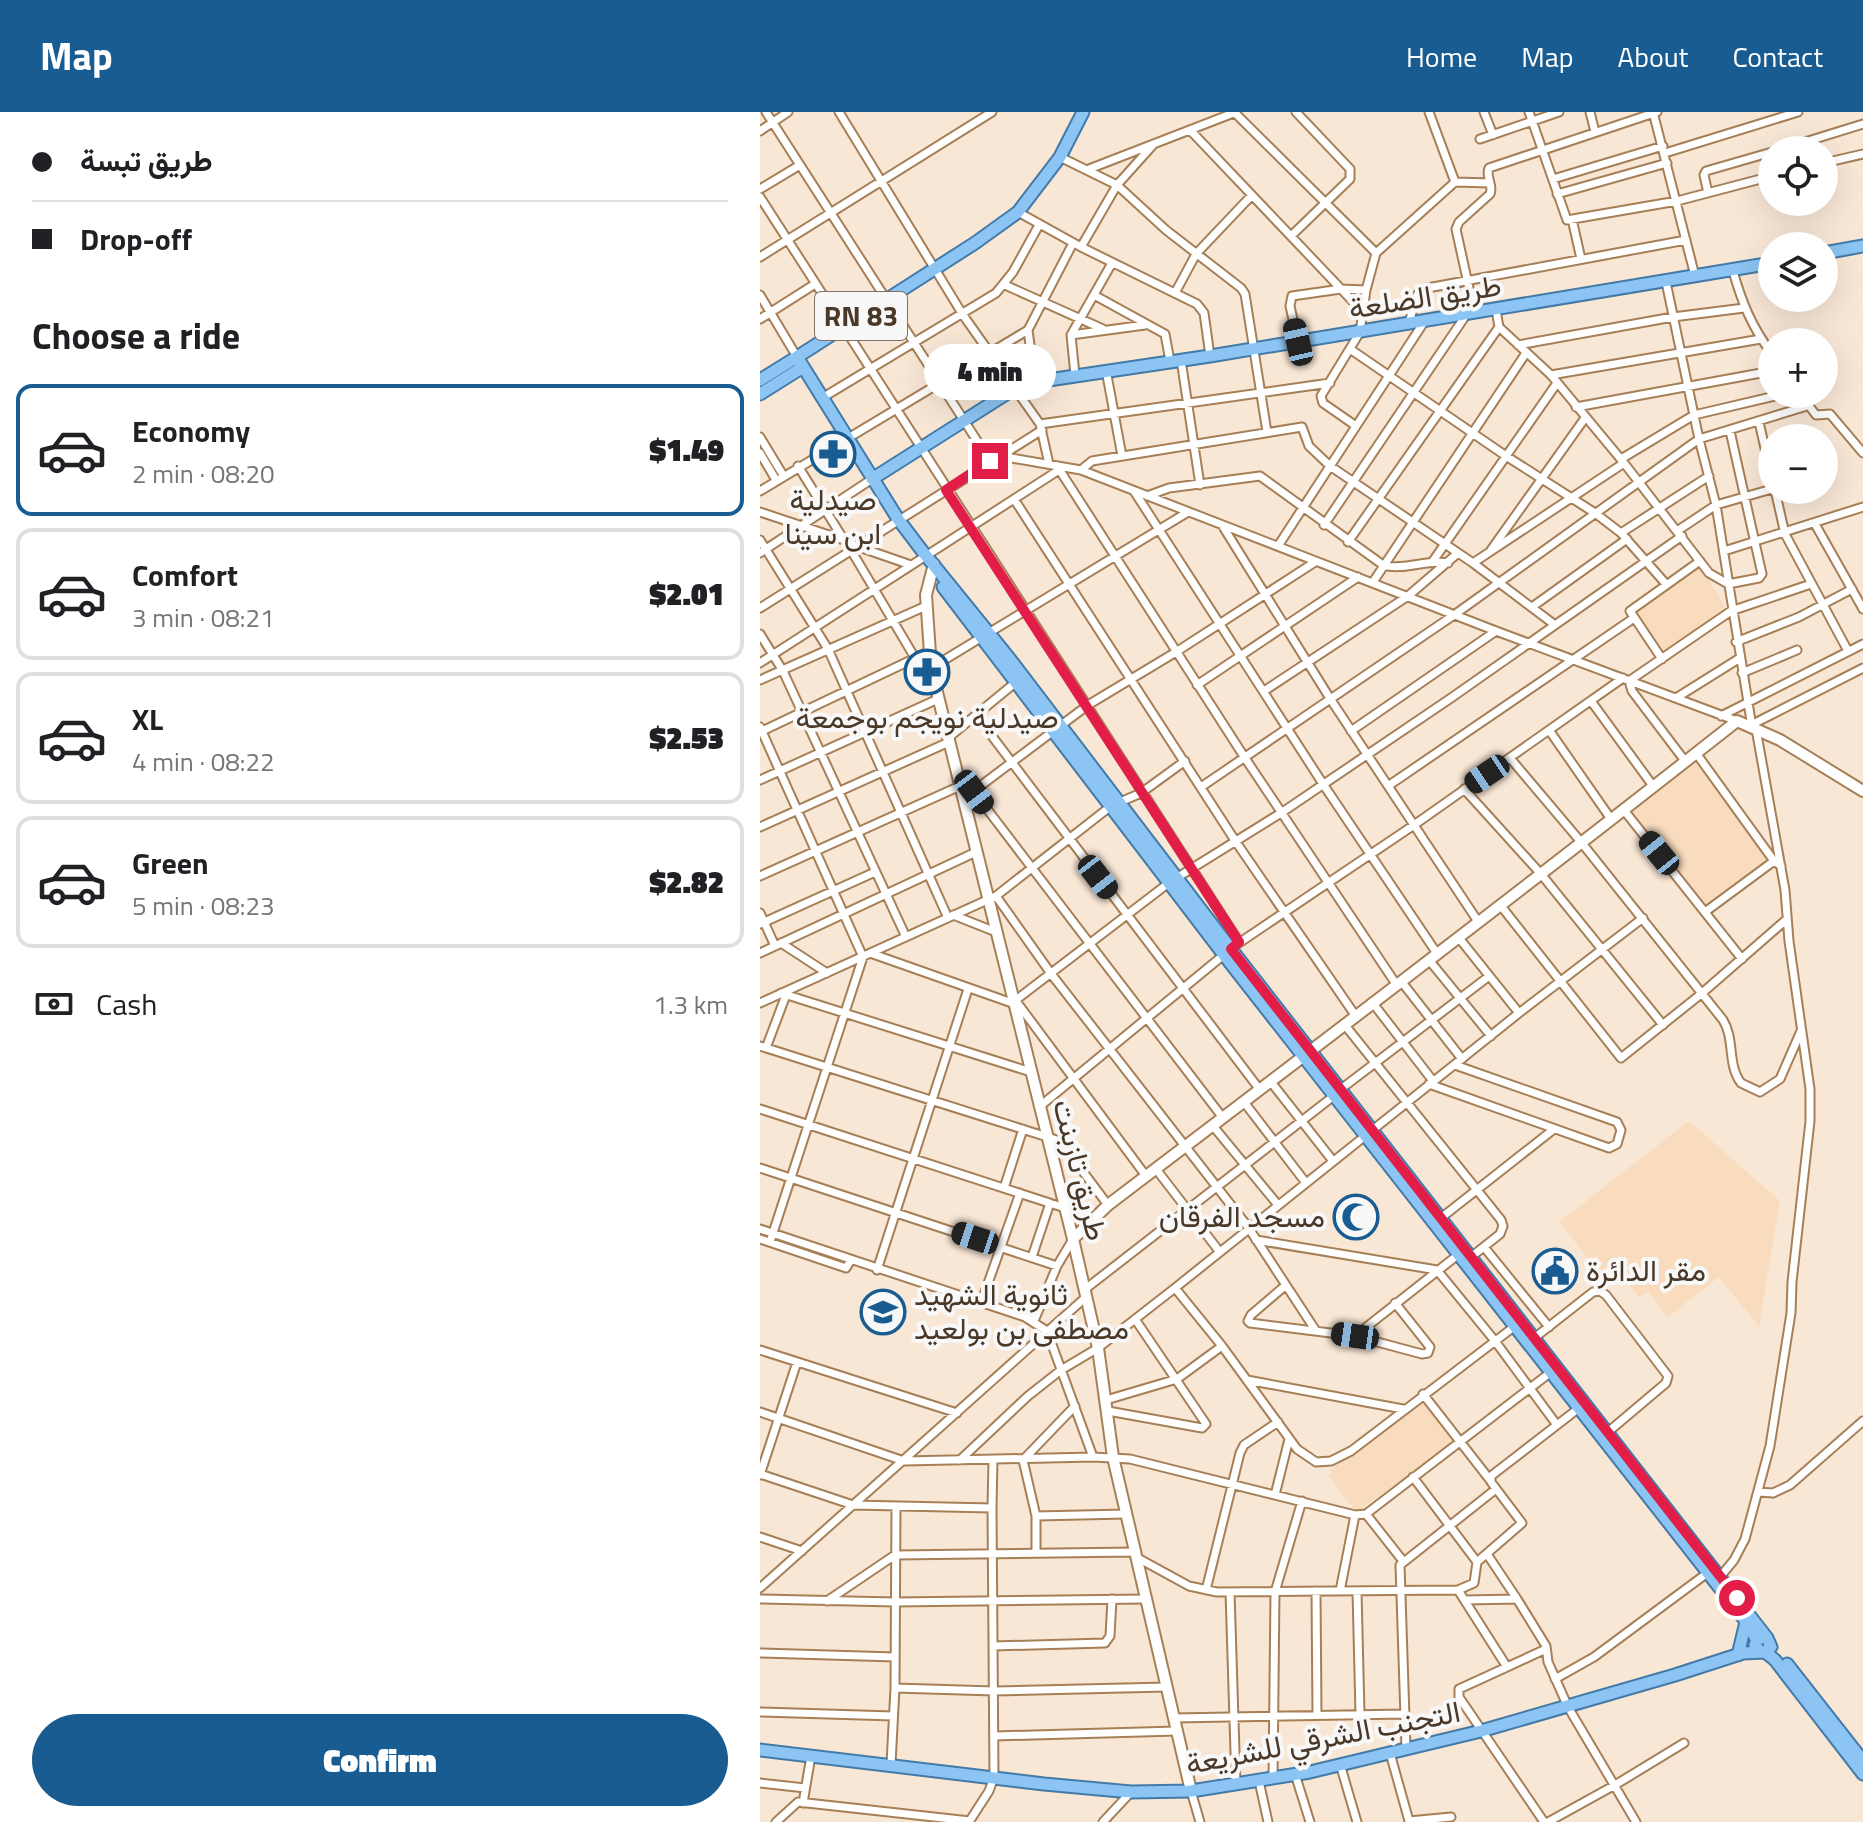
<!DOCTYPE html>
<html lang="en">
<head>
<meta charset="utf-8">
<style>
	body { margin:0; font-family:"Titillium Web",Vazirmatn,sans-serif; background:#f6f6f6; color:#202124; height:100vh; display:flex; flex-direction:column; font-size:30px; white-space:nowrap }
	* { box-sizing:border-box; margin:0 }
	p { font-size:26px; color:#757577 }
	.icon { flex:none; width:44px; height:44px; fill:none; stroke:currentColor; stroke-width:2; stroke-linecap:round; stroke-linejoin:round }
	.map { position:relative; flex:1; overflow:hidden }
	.panel { display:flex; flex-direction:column; background:#fff; width:760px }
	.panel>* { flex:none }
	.guide { display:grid; align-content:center; height:176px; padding:0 32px; background:#fff }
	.tools { position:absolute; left:998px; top:24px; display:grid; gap:16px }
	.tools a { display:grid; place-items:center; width:80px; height:80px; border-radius:50%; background:#fff; box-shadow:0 8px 32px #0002; font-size:40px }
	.end { position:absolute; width:36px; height:36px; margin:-18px; border:10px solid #e11d48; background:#fff; box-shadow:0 0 0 4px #fff }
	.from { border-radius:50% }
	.bubble { position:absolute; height:56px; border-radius:28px; background:#fff; box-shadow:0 8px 32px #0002; font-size:26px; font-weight:800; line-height:56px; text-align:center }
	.car { position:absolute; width:24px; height:48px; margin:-24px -12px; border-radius:10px; box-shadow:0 0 6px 2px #0007; background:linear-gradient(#222 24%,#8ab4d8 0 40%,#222 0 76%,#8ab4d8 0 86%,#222 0) }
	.guide b { display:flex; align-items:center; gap:28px; height:76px; font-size:30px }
	.guide b+b { border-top:2px solid #e0e0e0 }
	.guide i { width:20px; height:20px; background:#202124 }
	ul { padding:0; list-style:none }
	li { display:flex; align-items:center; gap:24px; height:132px; margin:0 16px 12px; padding:0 16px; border:4px solid #e0e0e0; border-radius:16px }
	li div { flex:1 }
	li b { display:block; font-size:30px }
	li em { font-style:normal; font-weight:800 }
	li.selected { border-color:#185c91 }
	li>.icon { width:72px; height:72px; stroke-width:1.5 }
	h2 { padding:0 32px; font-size:36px; line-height:96px }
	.pay { display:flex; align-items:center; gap:20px; height:88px; padding:0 32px; font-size:30px }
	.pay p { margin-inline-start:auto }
	.cta { display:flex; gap:16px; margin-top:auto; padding:16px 32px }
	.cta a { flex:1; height:92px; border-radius:48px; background:#185c91; color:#fff; font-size:32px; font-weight:800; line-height:92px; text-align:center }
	header { display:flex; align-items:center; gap:48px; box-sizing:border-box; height:112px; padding:0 40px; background:#185c91; color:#fff }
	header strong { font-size:38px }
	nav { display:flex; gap:44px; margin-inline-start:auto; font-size:28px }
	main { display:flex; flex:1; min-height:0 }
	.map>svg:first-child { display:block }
</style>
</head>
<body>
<header>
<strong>Map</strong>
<nav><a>Home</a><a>Map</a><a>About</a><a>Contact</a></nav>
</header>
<main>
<section class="panel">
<div class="guide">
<b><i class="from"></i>طريق تبسة</b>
<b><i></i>Drop-off</b>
</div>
<h2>Choose a ride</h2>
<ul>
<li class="selected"><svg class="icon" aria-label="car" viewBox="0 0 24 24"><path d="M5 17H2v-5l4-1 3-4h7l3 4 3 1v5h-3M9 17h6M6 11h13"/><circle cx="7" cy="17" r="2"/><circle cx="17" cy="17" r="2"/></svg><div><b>Economy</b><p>2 min · 08:20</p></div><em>$1.49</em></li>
<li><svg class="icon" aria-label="car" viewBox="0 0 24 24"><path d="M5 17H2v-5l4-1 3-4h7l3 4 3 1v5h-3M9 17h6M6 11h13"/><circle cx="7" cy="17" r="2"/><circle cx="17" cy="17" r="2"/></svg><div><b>Comfort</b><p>3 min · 08:21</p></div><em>$2.01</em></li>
<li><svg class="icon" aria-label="car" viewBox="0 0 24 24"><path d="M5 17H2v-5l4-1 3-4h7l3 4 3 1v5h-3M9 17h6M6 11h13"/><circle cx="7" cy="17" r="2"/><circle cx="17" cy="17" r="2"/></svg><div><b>XL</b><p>4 min · 08:22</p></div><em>$2.53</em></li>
<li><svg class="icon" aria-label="car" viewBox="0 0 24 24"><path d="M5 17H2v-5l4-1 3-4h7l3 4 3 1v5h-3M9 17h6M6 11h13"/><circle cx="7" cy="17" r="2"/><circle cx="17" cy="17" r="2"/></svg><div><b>Green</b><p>5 min · 08:23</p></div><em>$2.82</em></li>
</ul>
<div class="pay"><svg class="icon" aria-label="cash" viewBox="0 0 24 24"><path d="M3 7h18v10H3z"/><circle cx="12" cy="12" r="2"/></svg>Cash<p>1.3 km</p></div>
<div class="cta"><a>Confirm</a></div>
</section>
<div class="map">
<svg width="1103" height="1710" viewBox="0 0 1103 1710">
	<rect width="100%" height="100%" fill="#f9e7d6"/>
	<path fill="#f9dcbe" d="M941,453l26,46 -65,44 -29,-43z
		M936,651l73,96 -63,48 -75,-94z
		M929,1009l91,80 -21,126 -40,-50 -51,40 -20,-25 -9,5 -22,-27 -13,8 -45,-56z
		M663,1291l31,40 -98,69 -28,-36 4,-3 -2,-3z"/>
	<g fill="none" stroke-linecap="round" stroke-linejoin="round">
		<g stroke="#a67f56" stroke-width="11">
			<path id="street" d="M6,0l224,349
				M79,0l124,203 77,109 9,40
				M474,0l142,141
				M724,0l9,23
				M769,0l38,108 110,-19 95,-25
				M830,0l5,20
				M893,0l42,164
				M430,18l172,181
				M0,19l28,-19
				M720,27l79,-27
				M1019,38l84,-26
				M905,41l133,-41
				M300,45l57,28 49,45 75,58 4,6 22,138
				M1064,51l39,-9
				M329,57l147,-57
				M793,67l110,-33
				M695,70l35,1
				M0,77l40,-24
				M948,81l-4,-18 2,-4 66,-19
				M797,82l110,-31
				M0,85l479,745
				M258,100l63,35 116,57 7,9 6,43
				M812,107l9,40
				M531,124l59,-57v-10l-54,-57
				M321,135l36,-62 35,-39
				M0,145l232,-145
				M973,159c9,32 19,56 39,83
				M906,170l33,157 17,66 36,222
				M245,173l98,44
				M415,181l21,-39 56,-59
				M0,183l37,62
				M334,183l71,39 5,27
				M736,198l3,17 52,48 73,88 85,110 19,11 31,-6 3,-4 -32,-143
				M714,199l-18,-82 3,-7 31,-28c4,-9 -5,-17 -1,-26l168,-56
				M0,207l55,-35
				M649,211l8,-28 5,-6 264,-49
				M311,223l74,-10
				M538,230l-8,-36 2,-10 49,-7 25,1
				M758,233l155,-28 71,-9
				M590,237l156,107 89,57 26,20 45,51
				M421,248l19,125
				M346,258l16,86
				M315,263l-4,-40 41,-72
				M791,263l210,-36
				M275,270l-7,-52 45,-87
				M1040,282l16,21 14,-1 33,39
				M62,286l174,-105 17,-21 26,-47
				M816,295l196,-36
				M999,310l13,57
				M280,312l290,-41
				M596,314l-33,-23 -2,-7 39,-64 6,-42 10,-37 79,-71 -26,-70
				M0,325l23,38
				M0,341l16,27
				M240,344l81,14 415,161 241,90
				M861,347l73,-44 90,-21
				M38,354l46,74 12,6 55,19
				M297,354l188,292 151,226
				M321,358l11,-9 6,-1 204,-33 7,19 21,20 143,97 82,62
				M1015,378l10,44 63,117
				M0,379l268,-161
				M374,379l189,293 115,171
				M387,384l22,-8 91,-12 123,89c21,6 43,-6 65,-2
				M254,387l222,343 119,173
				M0,400l84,28
				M1055,412l48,85
				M462,413l109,175 148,223
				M564,413l142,-210
				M917,419l39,-26 56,-16
				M861,421l88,-57
				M0,428l68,109 120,269
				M588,430l151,-215
				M518,434l146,-224
				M91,438l64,108
				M731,438l94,-132
				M964,439l139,-44
				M0,441l112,-74
				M673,449l124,-178
				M713,451l151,-100
				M613,470l153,-229
				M772,495l95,-68
				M0,496l282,-178
				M0,522l23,37 123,266
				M976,530l63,-25 53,-28
				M902,547l-32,-48 70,-50
				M0,551l299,-193
				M171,556l257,-156
				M982,561l55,-23
				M0,568l166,-74
				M437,573l161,-108
				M504,579l144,-95 50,-43
				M916,586l64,-40
				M831,589l62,85
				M216,603l284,375
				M961,604l142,-72
				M991,613l112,-57
				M0,615l103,230 -93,285
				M789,618l62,89
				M591,619l145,-100
				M0,620l168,-80
				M188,626l68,-56
				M936,641l78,108 7,5
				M750,646l71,84 142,178c12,19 4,45 18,63l19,9 20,-13 21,-48
				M925,649l-53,-70 -3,-10 102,-70 80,-27
				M0,668l178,-81
				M628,674l246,-168
				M441,675l253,-172 245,-176 108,-33
				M704,677l77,85 122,151
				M214,680l249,326
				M203,687l125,-94 88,-53 139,-90
				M863,697l119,150
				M0,715l189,-85
				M0,764l200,-90
				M236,784l56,79 196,252 68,104
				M741,794l120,152 80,-64 86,-75
				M945,800l69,-51
				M0,801l15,33
				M193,803l43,17
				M0,812l115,-52
				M21,831l46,30
				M476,833l178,-120 209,-147
				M0,841l216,-101
				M110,841l142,50 158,-121 111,-69 170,-115 231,-162
				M669,848l62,76
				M641,869l61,78
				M21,881l250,79
				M256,889l130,175
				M612,890l61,79
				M0,891l236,-107 115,-90 30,-13 44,-32
				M759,901l124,-95
				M584,912l157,196 2,6 -3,8 -29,23
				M0,934l300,95 48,64
				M6,936l20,-53
				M511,970l62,79
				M669,972l180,64 8,-4 4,-14 -4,-8 -162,-57
				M581,977l147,-112
				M484,990l62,81
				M279,995l187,-154
				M0,997l305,99
				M453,1014l65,79
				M0,1056l297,98
				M396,1057l63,82
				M244,1076l19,-59
				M681,1106l113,-89
				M0,1117l265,88 22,14 46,126
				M0,1127l86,29 5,-8
				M496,1128l181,30 58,71 62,84
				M724,1135l65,80
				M272,1145l18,-54
				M117,1158l91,-281
				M526,1173l-35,30 -3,6 2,2 105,13 67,18 6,-1 2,-6 -35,-44
				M415,1176l47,58 75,103 19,13 15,-1 20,-10 164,-125
				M324,1178l251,-195
				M221,1191l39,-110
				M274,1209l23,-55 16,-27
				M595,1224l104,-82
				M773,1227l60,-47 7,-1 6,4 62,81 -2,7 -58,49
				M0,1238l197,63
				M487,1268l156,29
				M663,1282l67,86
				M346,1288l71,-21 45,-33
				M348,1299l94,17 4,-4 -71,-105
				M0,1300l144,49 189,-4 37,2 225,56 11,-1 185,-142
				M200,1348l68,-64 33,-26 37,-22 77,-60 344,-275 -60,-75
				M0,1362l93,31 139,3 2,269 -5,14 -20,31
				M0,1363l37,-113
				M653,1365l64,85 -3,21 -16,7
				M998,1380l15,1 17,-8 73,-64
				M515,1383l14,-56
				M232,1396l1,-48
				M606,1402l37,47
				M276,1404l90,-2
				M0,1425l42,14
				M276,1441v-37l-13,-56 52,-54
				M727,1442l30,45
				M376,1445l53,29 28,6 241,-2 49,77 -48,22v8l85,125
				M717,1450l45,-39 -31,-41v-6l88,-68
				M960,1465l14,-17 11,-21 25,-93 21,-133 1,-31 18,-161v-32l-21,-148 -4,-51 -29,-161
				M0,1476l326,-291
				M446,1478l34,-137 4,-8 34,-23
				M556,1479l1,124
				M580,1479l15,-76
				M597,1479l3,123
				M470,1480l6,192
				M0,1487l135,3 250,-3
				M705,1488l52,-1 29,47 2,16 20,45 68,115
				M67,1489l68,-46 240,-3
				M233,1534l112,-3 5,-7 2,-37
				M0,1541l135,4
				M747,1555l39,-18
				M795,1567l39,-22 112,-83
				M135,1576l1,-182
				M0,1600l133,4
				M414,1606l231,-4
				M235,1624l182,-5
				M646,1637l-6,-184 96,-76
				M630,1641l19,68 42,-4
				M131,1652l4,-76 99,3 173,-4
				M580,1652l17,58
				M535,1662l15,48
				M513,1666l2,-186 27,-91
				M499,1669l9,41
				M0,1671l45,5
				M431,1679l9,31
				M43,1691l8,-47
				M16,1710l22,-20 172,19
				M343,1710l28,-30
				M788,1710l67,-37 69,-42"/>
		</g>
		<g stroke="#a67f56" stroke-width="14">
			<path id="secondary" d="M174,452l-8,31 5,73 142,571 25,109 15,109 78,334
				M313,1127l35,-34c211,-160 421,-320 629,-484l43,19 83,51"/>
		</g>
		<g stroke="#437aa7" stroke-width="15">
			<path id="primary" d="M323,0l-23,45 -42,55 -43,31 -178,114 101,162 25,33 86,106 222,291 536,689
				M1064,141l39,-7
				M0,268l37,-23
				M0,282l43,-27
				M112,367l142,-90 21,-7 175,-26 562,-93
				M183,475l281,368 521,665 12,20
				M1005,1540l10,8 88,114
				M978,1543l8,-33
				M1027,1552l76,97
				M0,1638l284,34 87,8 60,-1 119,-19 171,-41 194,-56 68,-22 22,-1 6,-5 -4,-9 -6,-1 -4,3 -2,5 5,7"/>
		</g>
		<use href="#street" stroke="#fff" stroke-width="7"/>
		<use href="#secondary" stroke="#fff" stroke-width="10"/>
		<use href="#primary" stroke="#8cc4f3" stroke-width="11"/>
	</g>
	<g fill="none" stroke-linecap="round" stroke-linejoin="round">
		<path stroke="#e11d48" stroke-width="10" d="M230,349l-44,29 293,452 -8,7 506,649"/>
	</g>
	<defs>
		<g id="pharmacy-ring" transform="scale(2.3)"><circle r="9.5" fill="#f8f8f8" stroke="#185c91" stroke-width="1.5"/><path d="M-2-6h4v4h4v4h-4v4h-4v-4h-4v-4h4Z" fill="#185c91"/></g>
		<g id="mosque-ring" transform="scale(2.3)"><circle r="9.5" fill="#f8f8f8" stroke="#185c91" stroke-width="1.5"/><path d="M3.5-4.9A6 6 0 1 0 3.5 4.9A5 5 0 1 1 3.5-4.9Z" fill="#185c91"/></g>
		<g id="civic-ring" transform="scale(2.3)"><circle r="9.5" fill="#f8f8f8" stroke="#185c91" stroke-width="1.5"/><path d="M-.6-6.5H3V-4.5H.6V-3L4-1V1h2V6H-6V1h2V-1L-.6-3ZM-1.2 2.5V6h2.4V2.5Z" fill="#185c91"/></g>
		<g id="school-ring" transform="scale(2.3)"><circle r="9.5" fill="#f8f8f8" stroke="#185c91" stroke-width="1.5"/><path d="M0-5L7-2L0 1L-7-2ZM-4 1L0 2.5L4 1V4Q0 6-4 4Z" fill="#185c91"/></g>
	</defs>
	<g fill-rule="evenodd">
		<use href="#pharmacy-ring" x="73" y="342"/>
		<use href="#pharmacy-ring" x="167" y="560"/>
		<use href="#mosque-ring" x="596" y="1105"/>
		<use href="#civic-ring" x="795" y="1159"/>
		<use href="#school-ring" x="123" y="1200"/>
	</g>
	<g text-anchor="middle" stroke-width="8" stroke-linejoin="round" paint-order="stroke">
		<rect fill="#f8f8f8" stroke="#7e7266" stroke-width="2" x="55" y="180" width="92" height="48" rx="6"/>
		<g font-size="28" font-weight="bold" fill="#4a3928">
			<text x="101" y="214">RN 83</text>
		</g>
		<g font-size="30" fill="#4a3928" stroke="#f8f8f8">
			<text transform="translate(665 185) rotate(-9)" y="10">طريق الضلعة</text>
			<text transform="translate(320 1058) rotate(76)" y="10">طريق تازبنت</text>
			<text transform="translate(563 1626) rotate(-11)" y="10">التجنب الشرقي للشريعة</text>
		</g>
		<g font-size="30" fill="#4a3928" stroke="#f8f8f8">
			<text x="73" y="398">صيدلية<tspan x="73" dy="34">ابن سينا</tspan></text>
			<text x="167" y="616">صيدلية نويجم بوجمعة</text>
			<text x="565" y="1115" text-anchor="end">مسجد الفرقان</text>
			<text x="826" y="1169" text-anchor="start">مقر الدائرة</text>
			<text x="154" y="1193" text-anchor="start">ثانوية الشهيد<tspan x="154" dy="34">مصطفى بن بولعيد</tspan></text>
		</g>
	</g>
</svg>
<div class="tools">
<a><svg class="icon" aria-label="locate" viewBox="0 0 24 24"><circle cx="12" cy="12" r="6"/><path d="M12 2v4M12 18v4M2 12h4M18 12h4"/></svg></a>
<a><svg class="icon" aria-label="layers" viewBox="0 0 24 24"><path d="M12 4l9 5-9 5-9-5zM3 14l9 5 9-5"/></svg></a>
<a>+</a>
<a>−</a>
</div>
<i class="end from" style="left:977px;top:1486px"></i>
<i class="end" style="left:230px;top:349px"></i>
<div class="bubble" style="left:164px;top:232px;width:132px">4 min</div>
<i class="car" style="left:538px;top:230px;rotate:347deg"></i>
<i class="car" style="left:727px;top:662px;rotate:236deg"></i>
<i class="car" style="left:214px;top:680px;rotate:143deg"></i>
<i class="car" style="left:899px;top:741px;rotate:321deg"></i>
<i class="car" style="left:338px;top:765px;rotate:142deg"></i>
<i class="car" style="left:215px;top:1126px;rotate:288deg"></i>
<i class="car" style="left:595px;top:1224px;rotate:278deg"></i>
</div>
</main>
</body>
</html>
